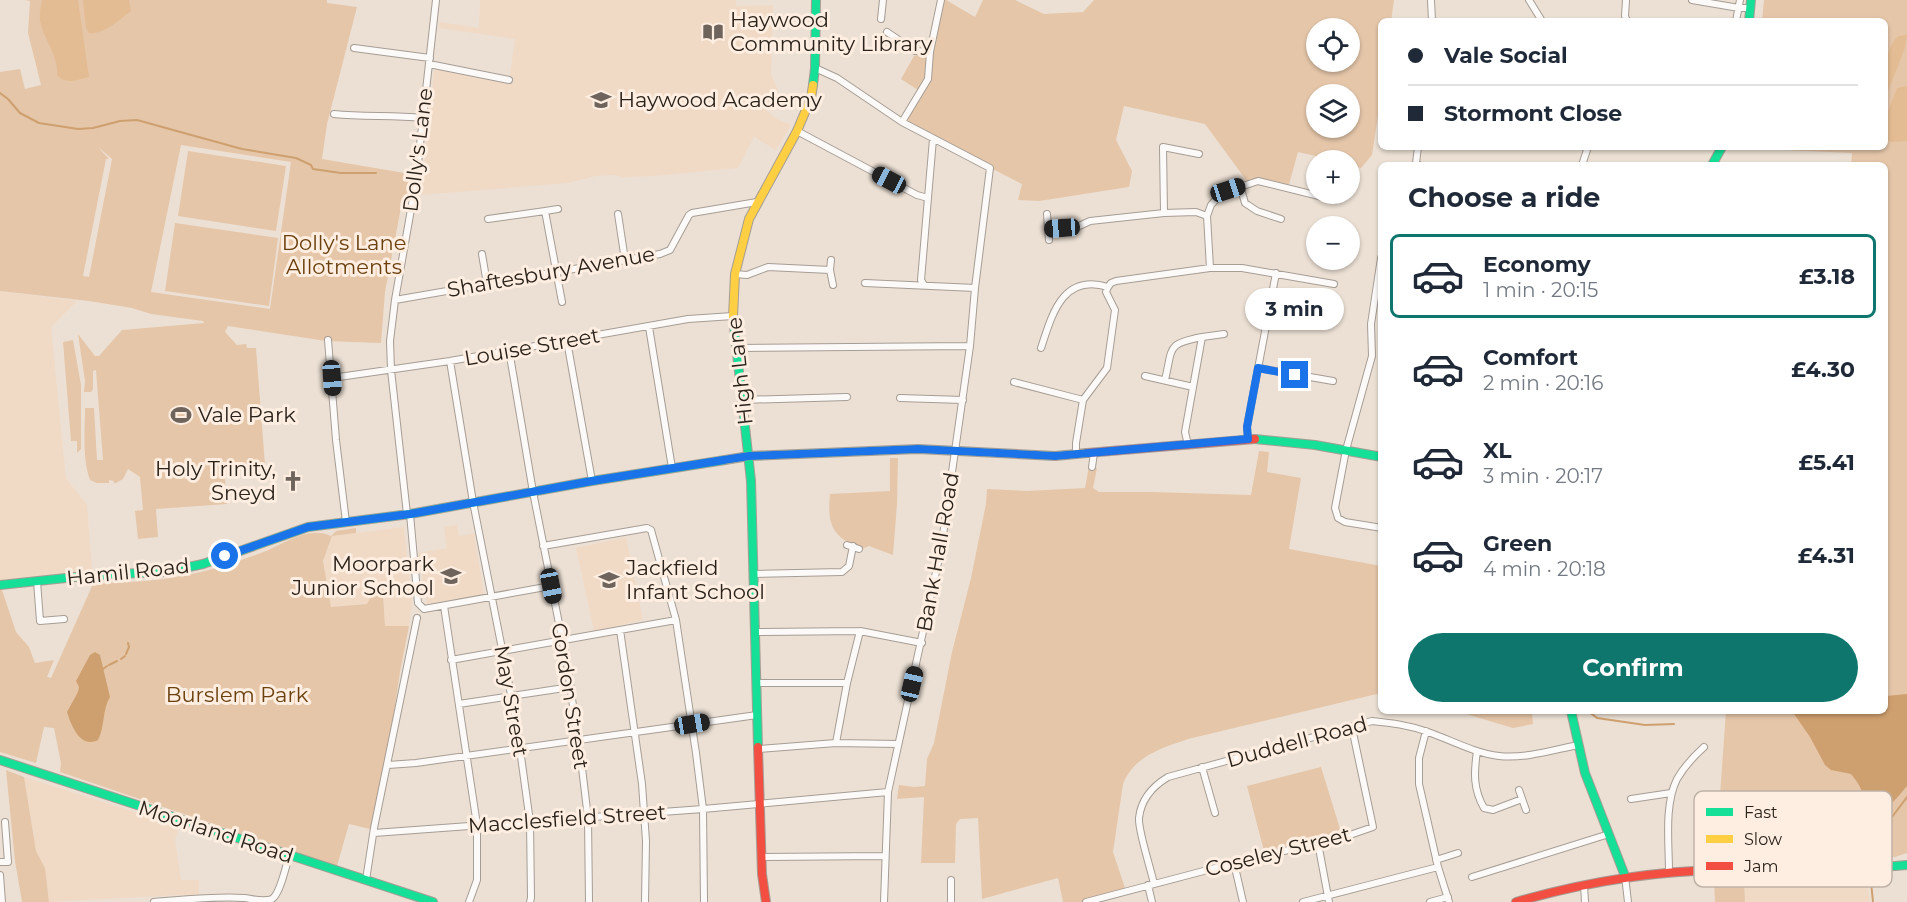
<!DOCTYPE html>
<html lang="en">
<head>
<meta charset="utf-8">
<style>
	body { margin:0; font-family:Montserrat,sans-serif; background:#f2f2f3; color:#1f2937; height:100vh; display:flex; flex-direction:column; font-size:22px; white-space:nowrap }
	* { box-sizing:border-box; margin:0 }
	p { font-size:20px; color:#747a83 }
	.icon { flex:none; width:33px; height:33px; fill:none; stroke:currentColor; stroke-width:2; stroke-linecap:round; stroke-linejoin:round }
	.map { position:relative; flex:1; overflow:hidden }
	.sheet { position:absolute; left:1378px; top:162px; width:510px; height:552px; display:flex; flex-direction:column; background:#fff; border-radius:9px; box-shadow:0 2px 4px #0004 }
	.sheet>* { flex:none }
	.hud { position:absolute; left:1378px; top:18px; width:510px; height:132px; border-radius:9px; box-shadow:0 2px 4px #0004; display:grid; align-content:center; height:132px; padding:0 30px; background:#fff }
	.fabs { position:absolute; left:1306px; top:18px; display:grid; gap:12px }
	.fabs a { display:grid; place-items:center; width:54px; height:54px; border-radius:50%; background:#fff; box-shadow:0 2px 4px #0004; font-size:30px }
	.end { position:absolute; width:27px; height:27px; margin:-14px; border:8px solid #1a73e8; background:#fff; box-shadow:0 0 0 3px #fff }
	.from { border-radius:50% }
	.bubble { position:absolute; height:42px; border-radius:21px; background:#fff; box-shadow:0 2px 4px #0004; font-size:20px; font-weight:700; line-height:42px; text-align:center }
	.car { position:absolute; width:18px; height:36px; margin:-18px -9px; border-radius:8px; box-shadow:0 0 4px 2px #0007; background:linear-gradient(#222 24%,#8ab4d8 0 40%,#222 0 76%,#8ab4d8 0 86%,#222 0) }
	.hud b { display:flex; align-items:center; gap:21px; height:57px; font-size:22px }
	.hud b+b { border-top:2px solid #e0e1e3 }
	.hud i { width:15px; height:15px; background:#1f2937 }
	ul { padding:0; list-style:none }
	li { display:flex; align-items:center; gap:18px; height:84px; margin:0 12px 9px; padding:0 18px; border:3px solid transparent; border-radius:9px }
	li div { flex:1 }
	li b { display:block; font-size:22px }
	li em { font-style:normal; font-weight:700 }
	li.current { border-color:#0f766e }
	li>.icon { width:54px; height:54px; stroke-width:1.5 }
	h2 { padding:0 30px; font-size:27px; line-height:72px }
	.action { display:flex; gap:12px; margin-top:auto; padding:12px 30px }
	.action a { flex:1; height:69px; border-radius:36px; background:#0f766e; color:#fff; font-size:24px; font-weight:700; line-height:69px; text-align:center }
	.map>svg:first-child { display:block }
</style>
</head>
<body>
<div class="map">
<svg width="1907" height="902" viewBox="0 0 1907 902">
	<rect width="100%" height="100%" fill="#ece0d4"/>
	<path fill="#f0dac6" d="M480,0h256v6l37,-1 -2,68 7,17 -11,21 10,8 14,6 -15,25 -22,-13 -16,31 -84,8 -32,1 -7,-2 -19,1 -29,7 -146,12 13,-124 6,-3 69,15 6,-44 -76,-11 1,-6 39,6z
		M0,291l77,10 -26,26 15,151 21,27 5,64 -1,7 -91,9z
		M457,525l2,11 15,-3 10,62 -57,9 -9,-51 29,-5 -3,-21z
		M404,527l8,78 -3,21 -24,1 -2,-32 -16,9 -36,3 -8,-46 9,-25z
		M626,537l17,83 -49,11 -18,-83z
		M24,777l155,49 -4,14 6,40h18v14l-150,8 -4,-34 -9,-17z
		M1866,879l4,23h-125l-1,-21z"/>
	<path fill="#e5c6a9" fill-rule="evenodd" d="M25,0h302v3l30,4 -30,117 -5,35 94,16 -3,23 -10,-1 -18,95 -4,51 -55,-2 -98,-15 -3,6 12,13 9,-1 1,4h9l9,117 -9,1v4l-10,1 -1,-4 -21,1 3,36 -71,5 2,28 -20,2 -3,-28 8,-1 -3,-33 -12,-8 -5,10 -7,4h-2v-2l-5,-1v3h-12l-7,-3c-8,-22 -5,-49 -5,-72h9l3,52h6l-7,-90 -3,1v18l-2,3h-7l1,-11 -7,-47 17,22h4l23,-26 82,-7 -1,-2 -52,-7 -19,-6 -43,-7 -89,-10v-219l20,-3 5,20 16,-4 -13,-52 2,-32zM181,145l110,17 -21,147 -119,-17zM98,147l14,12 -23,118 -6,-1 23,-117h3z
		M941,0h5l29,17 8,-17h32l29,14 39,-2 11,-12h300l-3,21h-9v68l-10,66 -11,13 -11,-3v-5h-17l-35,-8 -10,36 -30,-7 -9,3 -44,-60 -81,-18 -8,34 16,31 -3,16 -90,14 -21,-1 4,-16 -120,-62 19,-30 -20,-13 13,-23 16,-4zM1317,28h33v34h-33zM1317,94h33v34h-33z
		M1764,0h143v853l-12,4 -96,3 2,-49 -18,-9 -64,7 7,-98h160v-546h-35l1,-12 -116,-5 150,-1v-126h-124z
		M188,151l98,15 -10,65 -98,-15z
		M175,223l103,15 -9,68 -104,-15z
		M73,340l8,45v64l-4,4v-12h-6l-8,-99z
		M1259,451l10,1 -2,20 34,6 -12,71 92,17v127l-193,46c-26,9 -54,17 -65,45l-10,68 13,39 -41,11h-22l-5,-24 -76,21 -4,-81 -18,1 -4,5 -1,39h-34l3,-66 -27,2 2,-14 15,2 11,-1 2,-27 7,-16 18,-91 19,-74 15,-74 1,-15 40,2 58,-3 4,-22 8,2 -4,20 6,4h54l98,3z
		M890,458h8l-1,46 -4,51 -24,-9 -7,3c-30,-12 -35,-24 -32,-55l60,-3z
		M356,528v5l-24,3 -9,25 8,46 36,-3 4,-8 12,-1 2,31h24l-9,46 -12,81 -18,76 -21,-5 -12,42 -277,-94 1,-9 -7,-35 -10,-1 -8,36 -36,-11v-162h2l14,42 13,15 6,16 19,-3 -7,17 4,1 42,-94c29,-2 60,-2 88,-8 29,-5 58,-15 85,-25 21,-9 43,-25 65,-15l5,-5z
		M1456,711h96l-20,3 1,10 -20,4z
		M1321,767l20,65 -77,19 -17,-65z
		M6,770l18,7 12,74 9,17 4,34h-27l-7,-41z
		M1714,879l30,2 1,21h-30z"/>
	<path fill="#e4bc93" d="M42,0h36l11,77c-12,3 -23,8 -32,-2 2,-19 -14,-36 -17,-55 -1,-6 1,-14 2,-20z
		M83,0h46l2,11c-11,8 -27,24 -42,22l-3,-5z
		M1907,35l-2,13 -19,48c-1,-21 -3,-44 12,-60z
		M1907,86v55l-15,1 -6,-2v-23l11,-29z"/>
	<path fill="#cfa06f" d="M95,652l5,3 10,42c-8,13 -5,30 -12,43 -18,9 -27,-15 -31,-28l11,-20 1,-5 -3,-6 14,-26z
		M1907,694v92c-18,21 -15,22 -43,18l1,-4 -4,-1c3,-10 -4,-17 -10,-25l-20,-4 -6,-5 -15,-28 -18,-26h94v-15z"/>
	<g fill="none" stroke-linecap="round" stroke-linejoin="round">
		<path stroke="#cfa06f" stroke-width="2" d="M0,93l8,6 12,14 19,10 39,6 15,-1 27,-7 17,-1 105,29 54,9 15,7 2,4 28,4h35
			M126,654l3,-7 -1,-4
			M121,659l4,-3
			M109,665l8,-4
			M103,669l4,-3
			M1479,711l4,2 33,-2
			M1588,711l9,7 48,7 29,-1
			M1889,806l2,12
			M1873,902l-4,-40 20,-41 18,-24"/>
		<g stroke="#a69d94" stroke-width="8">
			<path id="street" d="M1431,0l1,21
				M1529,0l13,21
				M1626,0l-1,16 2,5
				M1692,0l47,8h11
				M881,19l2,-19
				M1736,21l4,-21
				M887,32l28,19 15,1
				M354,48l76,10
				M429,64l80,16
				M815,68l22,10 65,44 88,46 -15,120 -5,58 -29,203 -53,243 -4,110
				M334,114c30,3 59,1 88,4
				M902,122l26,-43 2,-27 11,-52
				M797,131l120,64 11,3
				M1418,147l-2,16 3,2
				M1582,165l6,-18
				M1240,186l5,17 12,8 24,8
				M545,211l13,-2
				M1164,213l-1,-66 36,7
				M618,214l7,46
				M1047,214l2,26
				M488,219l57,-8 17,91
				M1048,229l29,-2 13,-6 74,-8 32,-1 11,4
				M482,254l5,30
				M1381,258l-10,66 1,32 -26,94 -11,58 3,10 7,4 37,6
				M1210,268l-3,-52 4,-11 11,-12 36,-12 77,19
				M830,270l3,15
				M735,274l12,1 21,-8 62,3 1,-10
				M865,283l110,5
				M924,285l-3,-5 12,-141
				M1108,287l3,-4 5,-2 94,-13h32l92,16
				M395,300l265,-46 10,-4 19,-35 3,-2 65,-11
				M1268,319l31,6
				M649,327l23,141
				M1202,337l22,-3
				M328,340l8,100 10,82
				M567,341l25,140
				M736,348l234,-2
				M1041,348c11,-33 21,-75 67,-61
				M509,350l24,142 34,172 15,104 6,50 1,84
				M450,361l23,141 43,218 14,102 1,76 -1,4
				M1258,368l75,13
				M1145,376l48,11
				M332,378l118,-17 238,-42 45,-3
				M1165,380c8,-33 1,-36 37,-43l-17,95 3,13
				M1014,382l69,18
				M900,398l63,2
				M742,400l105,-3
				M1248,439l-1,-12 29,-154
				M1076,454v-11l7,-43 24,-32 8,-58 -9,-18 2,-5
				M1092,467l2,-14
				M407,514l-16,-144 -1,-29 5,-41 21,-119 20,-181
				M410,514l8,89 6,6 127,-23
				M847,545l12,4
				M543,546l104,-18 4,2 25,90 20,133 7,56 1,93
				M754,574l88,-2 7,-6 4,-20
				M37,581l3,40 24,-2
				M444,606l33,219v55l-8,22
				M620,630l22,154 4,57 -1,61
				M755,632l105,-1 62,12
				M451,660l225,-40
				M757,683h90
				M459,704l112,-17
				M1426,731l-7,27v26l19,83 11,35
				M836,743l11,-60 13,-52
				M760,749l76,-6 62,1
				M1477,751c-3,21 -4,38 7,57l9,2 29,-11
				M388,765l28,-2 341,-48
				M1202,767l13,46
				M1519,790l7,20
				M1631,799l40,-6
				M374,833l329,-24 185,-17
				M1318,843l11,59
				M763,857l121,-1
				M1436,860l22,-7
				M0,862h8l-3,-40
				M1234,863l9,39
				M1669,872c0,-29 -5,-67 8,-93 7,-12 17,-23 27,-32
				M0,875l2,27
				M1625,876l3,26
				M1472,877l137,-43
				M366,880l8,-52 43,-210
				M951,880v22
				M1154,884c-3,-15 -16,-53 -15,-66 2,-18 14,-32 29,-41l204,-56c19,2 37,4 56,11 23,8 46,21 71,24 25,3 54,-6 79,-11
				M1148,885l4,17
				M1584,885l1,17
				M154,902c29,-2 60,-6 90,-4 9,1 19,4 28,1 8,-5 14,-33 17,-43
				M1086,902l148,-39 113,-27 26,-9 -21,-99
				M1303,902l135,-35
				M1430,902l18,-5"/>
		</g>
		<g stroke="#a69d94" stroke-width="10">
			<path id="fast" d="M1749,21l2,-21
				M813,85l2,-17 1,-68
				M1712,165l10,-18
				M733,317l18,164 7,266
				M1255,439l60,6 67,12
				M0,585l94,-10 71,-3 38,-8 105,-37 102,-13 182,-33 133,-21
				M1571,711l14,62 40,103
				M0,760l433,142
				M1722,870h126l59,-5"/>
		</g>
		<g stroke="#a69d94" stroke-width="10">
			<path id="slow" d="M733,317l2,-43 14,-55 48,-88 14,-33 2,-13
				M725,460l24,-4 169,-7 137,7 32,-3"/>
		</g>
		<g stroke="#a69d94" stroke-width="10">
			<path id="jam" d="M1087,453l168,-14
				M758,747l4,127 4,28
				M1516,902c69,-20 134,-31 206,-32"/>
		</g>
		<use href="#street" stroke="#fcfaf9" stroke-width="6"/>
		<use href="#fast" stroke="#16e098" stroke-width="8"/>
		<use href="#slow" stroke="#ffcf43" stroke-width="8"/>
		<use href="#jam" stroke="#f24e42" stroke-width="8"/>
	</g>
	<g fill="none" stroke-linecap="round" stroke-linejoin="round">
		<path stroke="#1a73e8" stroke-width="8" d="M225,556l83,-29 102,-13 182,-33 157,-25 169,-7 137,7 193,-17 -1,-12 11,-59 37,7"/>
	</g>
	<defs>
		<g id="library-bare" transform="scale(1.62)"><path d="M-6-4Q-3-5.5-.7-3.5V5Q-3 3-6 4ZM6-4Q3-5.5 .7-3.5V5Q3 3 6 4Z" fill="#6f645b" stroke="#fdeee1" stroke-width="2.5" paint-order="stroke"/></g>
		<g id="school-bare" transform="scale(1.62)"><path d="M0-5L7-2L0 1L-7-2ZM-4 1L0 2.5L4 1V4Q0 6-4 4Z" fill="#6f645b" stroke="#fdeee1" stroke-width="2.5" paint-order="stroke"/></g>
		<g id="stadium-bare" transform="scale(1.62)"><path d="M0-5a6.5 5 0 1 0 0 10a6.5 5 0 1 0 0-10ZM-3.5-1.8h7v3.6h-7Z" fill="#6f645b" stroke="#fdeee1" stroke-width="2.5" paint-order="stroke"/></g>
		<g id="church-bare" transform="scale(1.62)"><path d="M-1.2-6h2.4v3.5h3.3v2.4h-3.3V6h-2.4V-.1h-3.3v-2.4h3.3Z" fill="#6f645b" stroke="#fdeee1" stroke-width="2.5" paint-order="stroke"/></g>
	</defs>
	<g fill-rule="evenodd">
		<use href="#library-bare" x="713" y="32"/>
		<use href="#school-bare" x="601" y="100"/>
		<use href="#stadium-bare" x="181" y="415"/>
		<use href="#church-bare" x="293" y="481"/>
		<use href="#school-bare" x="451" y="576"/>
		<use href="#school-bare" x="609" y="580"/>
	</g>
	<g text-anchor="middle" stroke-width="6" stroke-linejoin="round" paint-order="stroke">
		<g font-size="21" fill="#2b221a" stroke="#fdeee1" text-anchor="start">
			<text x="730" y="27">Haywood<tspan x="730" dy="24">Community Library</tspan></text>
			<text x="618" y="107">Haywood Academy</text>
			<text x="198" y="422">Vale Park</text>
			<text x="276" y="476" text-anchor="end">Holy Trinity,<tspan x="276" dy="24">Sneyd</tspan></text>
			<text x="434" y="571" text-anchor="end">Moorpark<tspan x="434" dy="24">Junior School</tspan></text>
			<text x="626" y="575">Jackfield<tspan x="626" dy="24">Infant School</tspan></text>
		</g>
		<g font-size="21" fill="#2b221a" stroke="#fdeee1">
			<text transform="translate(418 150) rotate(-83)" y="7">Dolly's Lane</text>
			<text transform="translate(551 272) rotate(-10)" y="7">Shaftesbury Avenue</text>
			<text transform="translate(532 347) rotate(-10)" y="7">Louise Street</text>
			<text transform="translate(740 371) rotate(-96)" y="7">High Lane</text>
			<text transform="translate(938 552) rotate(-80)" y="7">Bank Hall Road</text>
			<text transform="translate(128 572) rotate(-6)" y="7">Hamil Road</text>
			<text transform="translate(570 696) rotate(81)" y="7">Gordon Street</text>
			<text transform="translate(511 701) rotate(80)" y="7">May Street</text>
			<text transform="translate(1297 742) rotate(-15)" y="7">Duddell Road</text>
			<text transform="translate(567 819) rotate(-4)" y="7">Macclesfield Street</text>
			<text transform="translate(216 832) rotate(18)" y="7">Moorland Road</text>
			<text transform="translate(1278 852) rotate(-14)" y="7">Coseley Street</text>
		</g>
		<g font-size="21" fill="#6b400e" stroke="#fdeee1">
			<text x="344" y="250">Dolly's Lane<tspan x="344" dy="24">Allotments</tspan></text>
			<text x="237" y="702">Burslem Park</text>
		</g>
	</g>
	<rect x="1694" y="791" width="198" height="96" rx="9" fill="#fdeee1" stroke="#beb1a5" stroke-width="1.5"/>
	<rect x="1706" y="808" width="27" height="8" fill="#16e098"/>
	<rect x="1706" y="835" width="27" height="8" fill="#ffcf43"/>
	<rect x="1706" y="862" width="27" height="8" fill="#f24e42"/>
	<g font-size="16" fill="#2b221a">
		<text x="1744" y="818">Fast</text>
		<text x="1744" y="845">Slow</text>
		<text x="1744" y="872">Jam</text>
	</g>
</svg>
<div class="fabs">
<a><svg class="icon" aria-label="locate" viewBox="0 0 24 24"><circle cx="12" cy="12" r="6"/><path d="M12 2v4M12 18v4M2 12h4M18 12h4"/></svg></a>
<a><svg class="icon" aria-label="layers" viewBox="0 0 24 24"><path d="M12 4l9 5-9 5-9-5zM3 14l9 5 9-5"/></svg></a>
<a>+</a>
<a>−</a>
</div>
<i class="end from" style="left:225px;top:556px"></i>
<i class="end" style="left:1295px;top:375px"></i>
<div class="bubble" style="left:1245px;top:288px;width:99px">3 min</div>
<i class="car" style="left:889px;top:180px;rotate:298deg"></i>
<i class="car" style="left:1228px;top:190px;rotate:72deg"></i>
<i class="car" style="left:1062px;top:228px;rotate:266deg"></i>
<i class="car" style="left:332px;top:378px;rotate:176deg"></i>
<i class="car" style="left:551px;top:586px;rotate:169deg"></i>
<i class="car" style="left:912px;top:684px;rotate:13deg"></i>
<i class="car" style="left:692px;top:724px;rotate:81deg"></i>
<div class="hud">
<b><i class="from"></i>Vale Social</b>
<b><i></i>Stormont Close</b>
</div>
<section class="sheet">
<h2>Choose a ride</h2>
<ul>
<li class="current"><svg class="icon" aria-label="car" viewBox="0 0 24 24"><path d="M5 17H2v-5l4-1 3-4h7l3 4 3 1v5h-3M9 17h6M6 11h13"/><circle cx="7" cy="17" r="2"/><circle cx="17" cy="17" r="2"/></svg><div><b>Economy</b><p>1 min · 20:15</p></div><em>£3.18</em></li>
<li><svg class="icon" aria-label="car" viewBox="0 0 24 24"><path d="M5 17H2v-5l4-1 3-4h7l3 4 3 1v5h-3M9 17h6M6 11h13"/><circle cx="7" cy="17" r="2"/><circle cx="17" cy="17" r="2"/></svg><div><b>Comfort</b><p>2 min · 20:16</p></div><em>£4.30</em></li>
<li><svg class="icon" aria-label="car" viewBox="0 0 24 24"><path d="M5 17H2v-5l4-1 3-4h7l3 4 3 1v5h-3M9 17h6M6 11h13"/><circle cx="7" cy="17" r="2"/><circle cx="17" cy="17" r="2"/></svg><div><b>XL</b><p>3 min · 20:17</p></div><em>£5.41</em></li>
<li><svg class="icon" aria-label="car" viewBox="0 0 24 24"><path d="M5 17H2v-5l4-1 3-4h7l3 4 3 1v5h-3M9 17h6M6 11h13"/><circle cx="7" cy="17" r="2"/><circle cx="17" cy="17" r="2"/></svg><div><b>Green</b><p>4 min · 20:18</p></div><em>£4.31</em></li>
</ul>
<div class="action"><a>Confirm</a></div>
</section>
</div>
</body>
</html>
